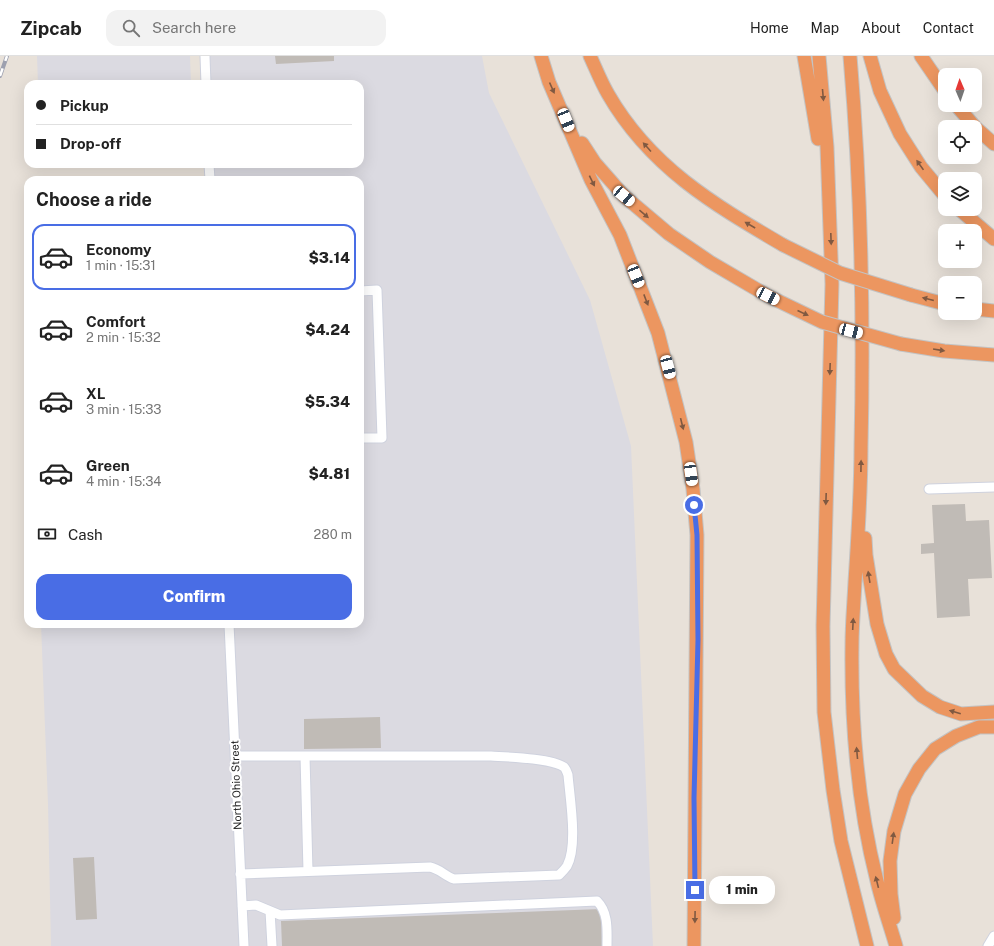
<!DOCTYPE html>
<html lang="en">
<head>
<meta charset="utf-8">
<style>
	body { margin:0; font-family:"Public Sans",sans-serif; background:#f2f2f2; color:#222; height:100vh; display:flex; flex-direction:column; font-size:15px; white-space:nowrap }
	* { box-sizing:border-box; margin:0 }
	p { font-size:13px; color:#767676 }
	.icon { flex:none; width:22px; height:22px; fill:none; stroke:currentColor; stroke-width:2; stroke-linecap:round; stroke-linejoin:round }
	.map { position:relative; flex:1; overflow:hidden }
	.drawer { position:absolute; left:24px; top:120px; width:340px; height:452px; display:flex; flex-direction:column; background:#fff; border-radius:12px; box-shadow:0 4px 16px #0002 }
	.drawer>* { flex:none }
	.hud { position:absolute; left:24px; top:24px; width:340px; height:88px; border-radius:12px; box-shadow:0 4px 16px #0002; display:grid; align-content:center; height:88px; padding:0 12px; background:#fff }
	.needle { width:26px; rotate:358deg }
	.fabs { position:absolute; left:938px; top:12px; display:grid; gap:8px }
	.fabs a { display:grid; place-items:center; width:44px; height:44px; border-radius:8px; background:#fff; box-shadow:0 4px 16px #0002; font-size:20px }
	.end { position:absolute; width:18px; height:18px; margin:-9px; border:5px solid #496de5; background:#fff; box-shadow:0 0 0 2px #fff }
	.from { border-radius:50% }
	.bubble { position:absolute; height:28px; border-radius:12px; background:#fff; box-shadow:0 4px 16px #0002; font-size:13px; font-weight:800; line-height:28px; text-align:center }
	.car { position:absolute; width:12px; height:24px; margin:-12px -6px; border-radius:5px; box-shadow:0 0 3px 1px #0007; background:linear-gradient(#fff 24%,#345 0 40%,#fff 0 76%,#345 0 86%,#fff 0) }
	.hud b { display:flex; align-items:center; gap:14px; height:38px; font-size:15px }
	.hud b+b { border-top:1px solid #e0e0e0 }
	.hud i { width:10px; height:10px; background:#222 }
	ul { padding:0; list-style:none }
	li { display:flex; align-items:center; gap:12px; height:66px; margin:0 8px 6px; padding:0 4px; border:2px solid transparent; border-radius:12px }
	li div { flex:1 }
	li b { display:block; font-size:15px }
	li em { font-style:normal; font-weight:800 }
	li.selected { border-color:#496de5 }
	li>.icon { width:36px; height:36px; stroke-width:1.5 }
	h2 { padding:0 12px; font-size:18px; line-height:48px }
	.pay { display:flex; align-items:center; gap:10px; height:44px; padding:0 12px; font-size:15px }
	.pay p { margin-inline-start:auto }
	.cta { display:flex; gap:8px; margin-top:auto; padding:8px 12px }
	.cta a { flex:1; height:46px; border-radius:12px; background:#496de5; color:#fff; font-size:16px; font-weight:800; line-height:46px; text-align:center }
	header { display:flex; align-items:center; gap:24px; box-sizing:border-box; height:56px; padding:0 20px; background:#fff; border-bottom:1px solid #e0e0e0 }
	header strong { font-size:19px }
	nav { display:flex; gap:22px; margin-inline-start:auto; font-size:14px }
	.search { width:280px; height:36px; background:#f2f2f2; display:flex; align-items:center; gap:10px; box-sizing:border-box; padding:0 14px; border-radius:12px; color:#767676; font-size:15px }
	.map>svg:first-child { display:block }
</style>
</head>
<body>
<header>
<strong>Zipcab</strong>
<div class="search"><svg class="icon" aria-label="search" viewBox="0 0 24 24"><circle cx="10" cy="10" r="6"/><path d="M15 15l6 6"/></svg>Search here</div>
<nav><a>Home</a><a>Map</a><a>About</a><a>Contact</a></nav>
</header>
<div class="map">
<svg width="994" height="890" viewBox="0 0 994 890">
	<rect width="100%" height="100%" fill="#e8e1d9"/>
	<path fill="#dbdae1" d="M37,0h153l1,28h-153z
		M205,0h277l7,37 101,207 41,146 22,500h-602l-3,-142 -7,-180h319v-444h-150l-1,-16h151v-80h-154z"/>
	<path fill="#c0bbb6" d="M275,0h59v5l-58,3z
		M965,448l1,17 23,-1 3,58 -24,1 2,37 -33,2 -3,-65 -13,1v-10l13,-1 -2,-38z
		M380,661l1,31 -77,1v-30z
		M94,801l3,62 -21,1 -3,-62z
		M601,853l1,37h-320l-1,-25z"/>
	<g fill="none" stroke-linecap="round" stroke-linejoin="round">
		<g stroke="#cfd2de" stroke-width="11">
			<path id="minor" d="M205,0l1,28
				M209,108l1,16
				M360,235l17,-1 5,148h-22
				M929,433l65,-2
				M229,568l15,322
				M235,700h256c16,1 60,2 73,11 2,2 3,5 4,8 2,24 10,71 -1,91 -2,3 -5,6 -8,9l-105,4c-9,-3 -14,-10 -24,-12l-190,7
				M305,700l3,115
				M242,850l14,-1 24,10 317,-14c12,12 10,30 10,45
				M270,855l2,35
				M988,890l6,-10"/>
		</g>
		<g stroke="#c3c3c3" stroke-width="15">
			<path id="highway" d="M541,0l8,26 42,98 29,55 38,98 28,109 7,47 4,46 -3,411
				M590,0c6,13 11,26 18,38 42,73 105,110 175,151
				M804,0l14,83
				M819,0l8,91 5,137 -9,342 1,86 9,78 8,51 26,105
				M850,0c11,130 14,261 11,391 0,45 -3,90 -6,135 -1,21 -3,42 -3,63 -1,77 6,161 25,236 5,22 13,44 19,65
				M870,0l10,35 20,43 21,33 24,29
				M921,0l24,35
				M956,49l19,22
				M975,71l19,17
				M582,87l13,20 29,33 45,38 41,28 58,34
				M959,153l35,30
				M911,239l34,9
				M975,253l19,2
				M901,288l43,7 50,4
				M865,482l1,17 11,69 9,30 8,15 28,27 18,11 21,7 33,-2
				M894,862l-3,-24 -1,-33 4,-30 11,-37 14,-25 16,-20 21,-13 23,-9h15"/>
		</g>
		<use href="#minor" stroke="#fff" stroke-width="9"/>
		<use href="#highway" stroke="#ec9660" stroke-width="13"/>
		<g stroke="#9da0af" stroke-width="4">
			<path id="rail" d="M0,20l7,-20"/>
		</g>
		<use href="#rail" stroke="#fff" stroke-width="2.5" stroke-dasharray="8" stroke-linecap="butt"/>
		<g stroke="#c3c3c3" stroke-width="15" stroke-linecap="butt">
			<path id="highway-bridge" d="M783,189l57,28 71,22
				M768,240l54,26 79,22"/>
		</g>
		<use href="#highway-bridge" stroke="#ec9660" stroke-width="13"/>
	</g>
	<defs><path id="oneway-solid" d="M-6-.8H1V-3.2L6.5 0L1 3.2V.8H-6Z"/></defs>
	<g fill="#805941">
		<use href="#oneway-solid" transform="translate(552 32) rotate(66)"/>
		<use href="#oneway-solid" transform="translate(823 39) rotate(85)"/>
		<use href="#oneway-solid" transform="translate(647 91) rotate(-132)"/>
		<use href="#oneway-solid" transform="translate(920 109) rotate(-125)"/>
		<use href="#oneway-solid" transform="translate(592 125) rotate(64)"/>
		<use href="#oneway-solid" transform="translate(644 158) rotate(40)"/>
		<use href="#oneway-solid" transform="translate(750 169) rotate(-150)"/>
		<use href="#oneway-solid" transform="translate(831 183) rotate(88)"/>
		<use href="#oneway-solid" transform="translate(928 243) rotate(-166)"/>
		<use href="#oneway-solid" transform="translate(646 244) rotate(69)"/>
		<use href="#oneway-solid" transform="translate(803 257) rotate(24)"/>
		<use href="#oneway-solid" transform="translate(939 294) rotate(9)"/>
		<use href="#oneway-solid" transform="translate(830 313) rotate(92)"/>
		<use href="#oneway-solid" transform="translate(682 368) rotate(76)"/>
		<use href="#oneway-solid" transform="translate(861 410) rotate(-89)"/>
		<use href="#oneway-solid" transform="translate(826 443) rotate(92)"/>
		<use href="#oneway-solid" transform="translate(869 521) rotate(-99)"/>
		<use href="#oneway-solid" transform="translate(853 568) rotate(-87)"/>
		<use href="#oneway-solid" transform="translate(955 656) rotate(-164)"/>
		<use href="#oneway-solid" transform="translate(857 697) rotate(-95)"/>
		<use href="#oneway-solid" transform="translate(893 782) rotate(-82)"/>
		<use href="#oneway-solid" transform="translate(877 826) rotate(-104)"/>
		<use href="#oneway-solid" transform="translate(695 861) rotate(91)"/>
	</g>
	<g fill="none" stroke-linecap="round" stroke-linejoin="round">
		<path stroke="#496de5" stroke-width="5" d="M694,449l3,30 1,105 -4,158 1,92"/>
	</g>
	<g text-anchor="middle" stroke-width="4" stroke-linejoin="round" paint-order="stroke">
		<g font-size="11" fill="#272727" stroke="#fff">
			<text transform="translate(236 729) rotate(-92)" y="4">North Ohio Street</text>
		</g>
	</g>
</svg>
<div class="fabs">
<a><svg class="needle" viewBox="-14 -14 28 28"><path d="M0-13l5 13h-10z" fill="#e53935"/><path d="M0 13l5-13h-10z" fill="#767676"/></svg></a>
<a><svg class="icon" aria-label="locate" viewBox="0 0 24 24"><circle cx="12" cy="12" r="6"/><path d="M12 2v4M12 18v4M2 12h4M18 12h4"/></svg></a>
<a><svg class="icon" aria-label="layers" viewBox="0 0 24 24"><path d="M12 4l9 5-9 5-9-5zM3 14l9 5 9-5"/></svg></a>
<a>+</a>
<a>−</a>
</div>
<i class="end from" style="left:694px;top:449px"></i>
<i class="end" style="left:695px;top:834px"></i>
<div class="bubble" style="left:709px;top:820px;width:66px">1 min</div>
<i class="car" style="left:566px;top:64px;rotate:158deg"></i>
<i class="car" style="left:624px;top:140px;rotate:130deg"></i>
<i class="car" style="left:636px;top:220px;rotate:158deg"></i>
<i class="car" style="left:768px;top:240px;rotate:117deg"></i>
<i class="car" style="left:851px;top:275px;rotate:105deg"></i>
<i class="car" style="left:668px;top:311px;rotate:165deg"></i>
<i class="car" style="left:691px;top:418px;rotate:172deg"></i>
<div class="hud">
<b><i class="from"></i>Pickup</b>
<b><i></i>Drop-off</b>
</div>
<section class="drawer">
<h2>Choose a ride</h2>
<ul>
<li class="selected"><svg class="icon" aria-label="car" viewBox="0 0 24 24"><path d="M5 17H2v-5l4-1 3-4h7l3 4 3 1v5h-3M9 17h6M6 11h13"/><circle cx="7" cy="17" r="2"/><circle cx="17" cy="17" r="2"/></svg><div><b>Economy</b><p>1 min · 15:31</p></div><em>$3.14</em></li>
<li><svg class="icon" aria-label="car" viewBox="0 0 24 24"><path d="M5 17H2v-5l4-1 3-4h7l3 4 3 1v5h-3M9 17h6M6 11h13"/><circle cx="7" cy="17" r="2"/><circle cx="17" cy="17" r="2"/></svg><div><b>Comfort</b><p>2 min · 15:32</p></div><em>$4.24</em></li>
<li><svg class="icon" aria-label="car" viewBox="0 0 24 24"><path d="M5 17H2v-5l4-1 3-4h7l3 4 3 1v5h-3M9 17h6M6 11h13"/><circle cx="7" cy="17" r="2"/><circle cx="17" cy="17" r="2"/></svg><div><b>XL</b><p>3 min · 15:33</p></div><em>$5.34</em></li>
<li><svg class="icon" aria-label="car" viewBox="0 0 24 24"><path d="M5 17H2v-5l4-1 3-4h7l3 4 3 1v5h-3M9 17h6M6 11h13"/><circle cx="7" cy="17" r="2"/><circle cx="17" cy="17" r="2"/></svg><div><b>Green</b><p>4 min · 15:34</p></div><em>$4.81</em></li>
</ul>
<div class="pay"><svg class="icon" aria-label="cash" viewBox="0 0 24 24"><path d="M3 7h18v10H3z"/><circle cx="12" cy="12" r="2"/></svg>Cash<p>280 m</p></div>
<div class="cta"><a>Confirm</a></div>
</section>
</div>
</body>
</html>
